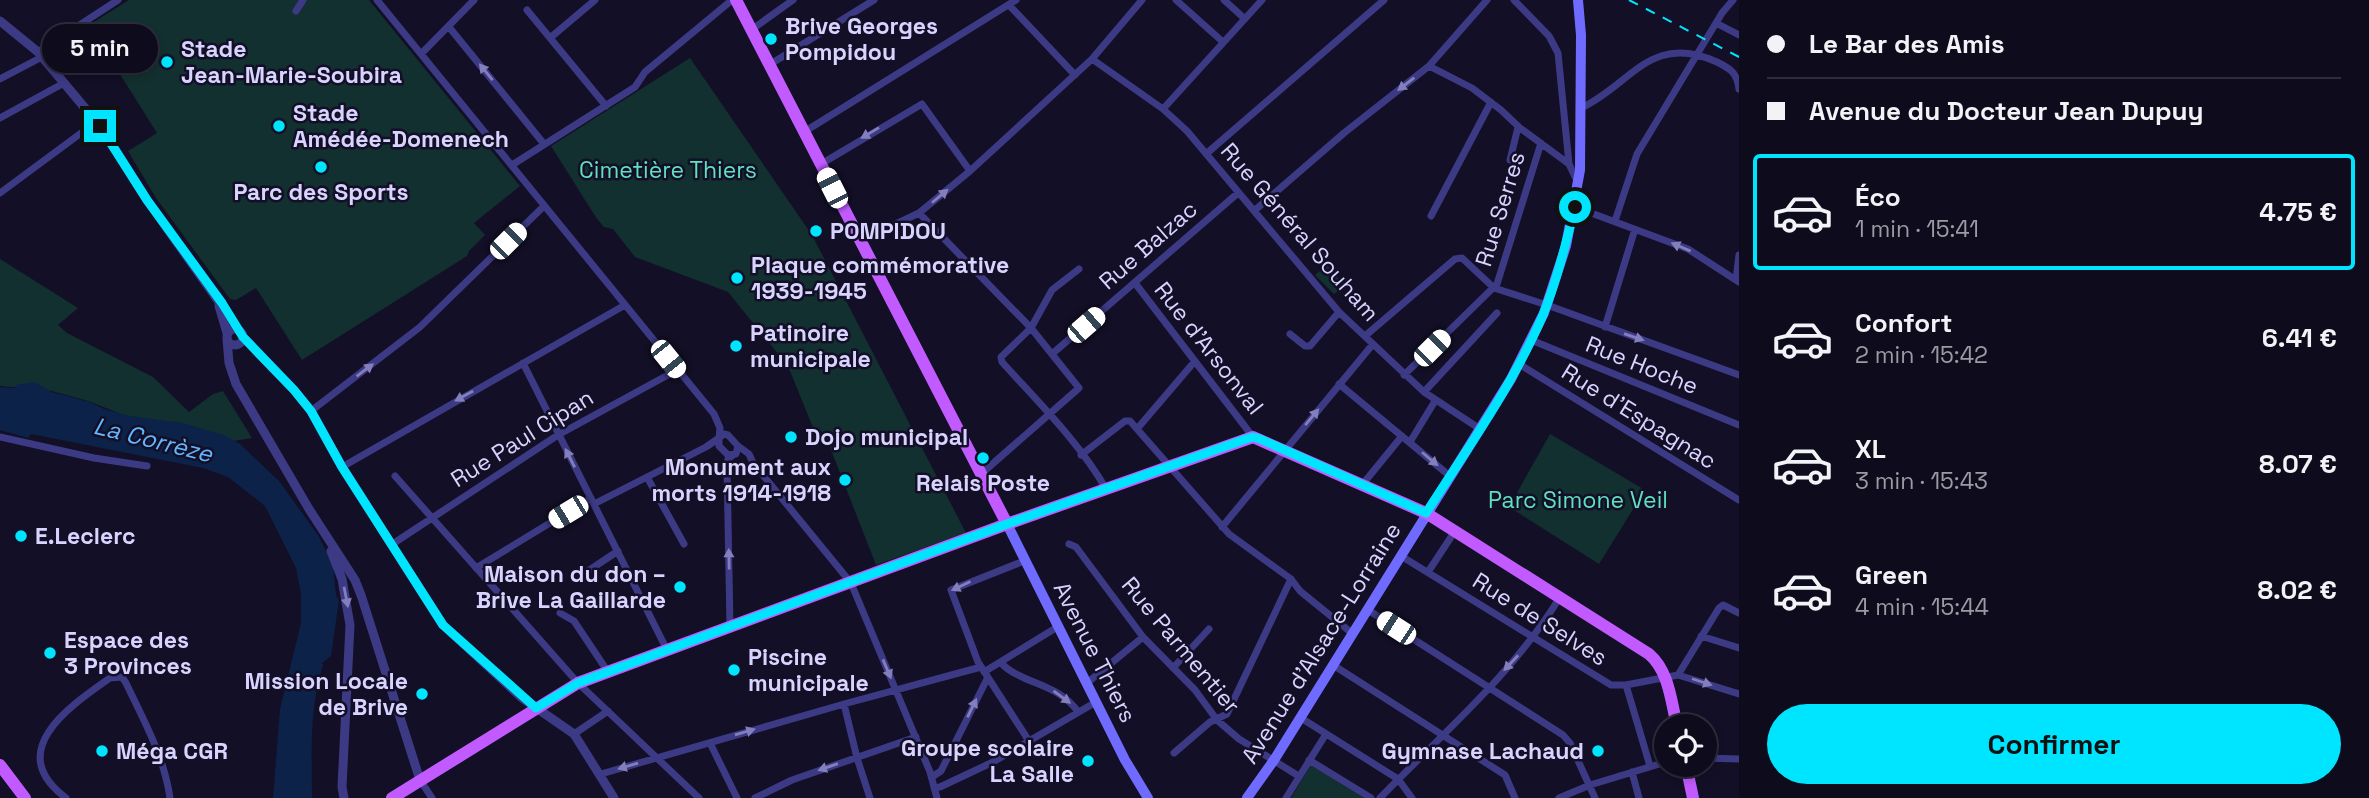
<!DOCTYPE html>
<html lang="fr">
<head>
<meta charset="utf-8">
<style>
	body { margin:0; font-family:"Space Grotesk",sans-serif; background:#171425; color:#f1f3f6; height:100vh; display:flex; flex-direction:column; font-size:26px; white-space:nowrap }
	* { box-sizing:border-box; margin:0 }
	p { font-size:23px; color:#9b9ba3 }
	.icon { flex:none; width:38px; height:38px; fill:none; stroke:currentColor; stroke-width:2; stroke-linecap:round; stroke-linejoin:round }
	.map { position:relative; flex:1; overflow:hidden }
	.details { display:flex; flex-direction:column; background:#0e0b1c; width:630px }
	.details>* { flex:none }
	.banner { display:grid; align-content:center; height:154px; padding:0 28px; background:#0e0b1c }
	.fabs { position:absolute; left:1654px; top:714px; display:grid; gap:14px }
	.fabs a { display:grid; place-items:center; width:63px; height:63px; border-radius:50%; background:#0e0b1c; box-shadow:0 4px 10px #0003,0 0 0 2px #2e2b3b; font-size:35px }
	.end { position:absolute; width:32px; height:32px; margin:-16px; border:9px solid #00e5ff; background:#111; box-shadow:0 0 0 4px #111 }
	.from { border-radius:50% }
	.bubble { position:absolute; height:49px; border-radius:24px; background:#0e0b1c; box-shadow:0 4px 10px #0003,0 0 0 2px #2e2b3b; font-size:23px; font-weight:600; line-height:49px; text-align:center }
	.car { position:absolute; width:21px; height:42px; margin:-21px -10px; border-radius:9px; box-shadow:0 0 5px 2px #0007; background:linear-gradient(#fff 24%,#345 0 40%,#fff 0 76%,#345 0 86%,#fff 0) }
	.banner b { display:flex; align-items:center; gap:24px; height:66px; font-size:26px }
	.banner b+b { border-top:2px solid #2e2b3b }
	.banner i { width:18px; height:18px; background:#f1f3f6 }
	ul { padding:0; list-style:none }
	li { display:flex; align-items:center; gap:21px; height:116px; margin:0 14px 10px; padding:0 14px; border:4px solid transparent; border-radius:7px }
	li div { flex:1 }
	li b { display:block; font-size:26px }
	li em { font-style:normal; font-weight:600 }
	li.selected { border-color:#00e5ff }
	li>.icon { width:63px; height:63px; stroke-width:1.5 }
	.cta { display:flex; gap:14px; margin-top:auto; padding:14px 28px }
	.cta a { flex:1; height:80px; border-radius:42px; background:#00e5ff; color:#111; font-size:28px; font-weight:600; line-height:80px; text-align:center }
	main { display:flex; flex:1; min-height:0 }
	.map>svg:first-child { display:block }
</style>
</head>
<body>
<main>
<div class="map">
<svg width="1739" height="798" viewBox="0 0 1739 798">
	<rect width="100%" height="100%" fill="#130f26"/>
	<path fill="#12302f" d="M129,0h240l151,186 -46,37 11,12 -16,16 -2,5 -165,104 -46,-72 -20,12 -6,-1 -74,-101 -28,-47 29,-18 -68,-108z
		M690,58l122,177 154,298 -90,32 -50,-128 -8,3 -30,-74 -60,-74 -93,-35 -22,-28 -9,-2 -7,-8 -46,-73z
		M0,259l78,49 -20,17 9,8 86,44 36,35 24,-18 10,-3 29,47 -49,8 -115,-45 -40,-11 -48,-4z
		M1327,265l18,21 -11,8 -19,-19z
		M1550,434l95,56 -46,74 -90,-57z
		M1311,765l53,33h-73z"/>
	<path fill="#0c2248" d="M34,382l18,10 38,10 14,7 26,7 53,7 41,12 16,9 39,37 39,54 15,30 3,30 3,5 -8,56 -9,7 1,2c-14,43 -11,88 -11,133h-39l7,-89 21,-86v-29l-5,-26 -31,-62 -37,-29 -25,-9 -172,-34 -3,4 -28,-8v-43l16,1v-3z"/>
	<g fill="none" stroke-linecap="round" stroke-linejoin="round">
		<path stroke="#3d3a85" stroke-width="7" d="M377,0l337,414 6,14 -1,10 -13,9 -112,57
			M1176,0l47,42
			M1224,0l21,19
			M1514,0l35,36 9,17 11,111 9,19
			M1009,5l66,70
			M527,10l79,96
			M296,11l7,-11
			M1716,23l23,12
			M449,27l95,117
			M751,30l42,-30
			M550,38l45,-38
			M38,52l80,-52
			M421,54l53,-54
			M1092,59l71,50 24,22 152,181 85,80 56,37
			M769,65l105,-65
			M1429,66l43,22 29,22 19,18 49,36
			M0,79l42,-22
			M1581,108c51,-24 69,-76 136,-46 14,7 20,11 22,27
			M1163,109l99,-109
			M0,118l64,-35
			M804,132l212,-132
			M1206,154l178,-154
			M1510,160l8,-33
			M821,164l101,-60 48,67
			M512,165l123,-78 10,-15 87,-72
			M0,193l96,-71
			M1575,207l113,42 51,33
			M1254,211l90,-78 85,-67 58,-66
			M919,213l112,115 48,60 -98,86
			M1431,216l60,-114
			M1615,221l22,-67 85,-141 11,-13
			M860,241l59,-28 51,-42 122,-112 50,-59
			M1079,269l-27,21 -21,38 -30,29 1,5c35,39 78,81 104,127
			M1736,280l3,-25
			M1135,283l118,154
			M1605,327l30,-98
			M1290,334l15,12h5l29,-34
			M1365,336l90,-77 7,-1 32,30 53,17 192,70
			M1531,340l208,85
			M1052,354l186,-161
			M523,363l144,287
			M1519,364l220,136
			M1404,375l93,-91 44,-141
			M1339,384l112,93
			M1424,392l73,-79
			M311,411l109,-84 124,-121
			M1137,429l58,-68
			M724,434l4,1 10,11 -2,8 -8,1 -9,-9v-8z
			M0,437l94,21 53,8
			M1410,442l25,-41
			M738,446l11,8 4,9 98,120 79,189 7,26
			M1081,455l44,-34h5l99,113 62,45 9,12 53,43
			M342,467l283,-162
			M395,476l183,207 121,115
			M647,477l37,67
			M1362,485l40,-49
			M1222,527l151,-183
			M1069,544l7,3 67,90 52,53 22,30 22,19 58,36
			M391,545l167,-110 119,-65
			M1401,556l210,129h15l52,-10 61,19
			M1024,561l-73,29 27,72 51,79
			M476,568l115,-70
			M1428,572l27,-41
			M585,573l33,-22
			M1368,610l195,125 7,8 25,55
			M560,613l14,8 34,51
			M730,627l-3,-160 1,-8 5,-4
			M1701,636l38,12
			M1001,663c20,21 58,20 77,49
			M1333,665l172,110 10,23
			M1173,668l36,-39
			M984,672l75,-46
			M1678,675l41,-67 4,-3 16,8
			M1087,683l56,-46
			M1626,685l24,81
			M844,704l13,54 13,40
			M1301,718l97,61 14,19
			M574,734l34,-23
			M710,743l27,55
			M1174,753l36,-31 17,-8 64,-135
			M1704,758l35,1
			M1309,760l62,38
			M1632,772l7,26
			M601,774l243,-70 137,-37
			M932,777l9,-6 46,-92
			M420,780l12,18
			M934,788l6,-1 53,-25 103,-60
			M66,798c-63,-47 4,-92 44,-120l12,-1 4,6c18,38 38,73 44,115
			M755,798l37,-18 124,-43
			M1286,798l40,-64
			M1380,798c62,-64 133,-124 180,-201
			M1559,798l31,-13 76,-23"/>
		<path stroke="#3d3a85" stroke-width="9" d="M0,21l38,31 62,74 47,74 91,129
			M219,306l8,27
			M227 337a8 8 0 1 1 16 0a8 8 0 1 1-16 0Z
			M243,337l51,53 17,21 31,56 101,158 79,73 52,36 40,64
			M227,339l2,24 7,21 73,125 46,71 6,15 59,185
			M331,551l11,28 8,46 -8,162 2,11"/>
		<path stroke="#6f6bff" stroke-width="10" d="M1007,524l118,236 23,38
			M1247,798l27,-38 237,-381 33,-66 22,-67 14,-76 1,-135 -3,-35"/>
		<path stroke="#c25bff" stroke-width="12" d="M736,0l271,524
			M0,765l25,33
			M1686,765l7,33
			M392,798l186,-115 429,-159 246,-87 173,76 223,141c20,17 22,47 28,72"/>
		<path stroke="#00e5ff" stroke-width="2" stroke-dasharray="10 9" stroke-linecap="butt" d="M1629,0l110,57"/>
	</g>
	<defs><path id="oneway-solid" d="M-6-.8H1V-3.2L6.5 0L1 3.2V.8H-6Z" transform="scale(1.75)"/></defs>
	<g fill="#837fbc">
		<use href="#oneway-solid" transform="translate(486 72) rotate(-129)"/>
		<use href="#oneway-solid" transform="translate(1406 84) rotate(142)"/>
		<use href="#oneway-solid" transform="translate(870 133) rotate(149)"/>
		<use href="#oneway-solid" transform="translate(940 196) rotate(-40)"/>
		<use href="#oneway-solid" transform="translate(1681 247) rotate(-157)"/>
		<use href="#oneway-solid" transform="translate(1634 337) rotate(19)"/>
		<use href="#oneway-solid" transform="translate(365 370) rotate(-37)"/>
		<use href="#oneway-solid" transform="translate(464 396) rotate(151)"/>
		<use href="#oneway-solid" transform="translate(1312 417) rotate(-50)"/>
		<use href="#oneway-solid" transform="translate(570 458) rotate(-117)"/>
		<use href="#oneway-solid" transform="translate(1430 459) rotate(40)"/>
		<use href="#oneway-solid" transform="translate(729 559) rotate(-91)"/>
		<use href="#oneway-solid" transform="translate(961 586) rotate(155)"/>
		<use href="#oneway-solid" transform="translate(346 597) rotate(79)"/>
		<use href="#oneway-solid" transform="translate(1511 663) rotate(133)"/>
		<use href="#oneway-solid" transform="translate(887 669) rotate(67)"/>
		<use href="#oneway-solid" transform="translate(1702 682) rotate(18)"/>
		<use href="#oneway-solid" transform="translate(1062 697) rotate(36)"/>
		<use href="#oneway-solid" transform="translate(972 708) rotate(-64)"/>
		<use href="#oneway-solid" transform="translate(745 732) rotate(-16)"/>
		<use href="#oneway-solid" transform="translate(628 766) rotate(164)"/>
		<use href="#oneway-solid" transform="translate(828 767) rotate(161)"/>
	</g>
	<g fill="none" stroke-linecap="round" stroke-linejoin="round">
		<path stroke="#00e5ff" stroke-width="9" d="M100,126l47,74 75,103 21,34 51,53 17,21 31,56 101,158 93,83 42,-25 429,-159 239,-85 7,-2 7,2 166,74c41,-64 87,-128 117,-198 14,-35 23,-72 32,-108"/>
	</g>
	<g fill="#00e5ff" stroke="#130f26" stroke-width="2.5">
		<circle cx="771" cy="39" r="7"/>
		<circle cx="167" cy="62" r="7"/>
		<circle cx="279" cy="126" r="7"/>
		<circle cx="321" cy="167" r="7"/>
		<circle cx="816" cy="231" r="7"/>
		<circle cx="737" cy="278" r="7"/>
		<circle cx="736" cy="346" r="7"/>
		<circle cx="791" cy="437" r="7"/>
		<circle cx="983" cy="458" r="7"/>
		<circle cx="845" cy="480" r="7"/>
		<circle cx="21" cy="536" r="7"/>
		<circle cx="680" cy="587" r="7"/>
		<circle cx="50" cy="653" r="7"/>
		<circle cx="734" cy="670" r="7"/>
		<circle cx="422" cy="694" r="7"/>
		<circle cx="102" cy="751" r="7"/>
		<circle cx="1598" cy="751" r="7"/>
		<circle cx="1088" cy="761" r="7"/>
	</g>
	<g text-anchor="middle" stroke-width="5" stroke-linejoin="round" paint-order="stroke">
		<g font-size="23" font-weight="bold" fill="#d9d4ff" stroke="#130f26" text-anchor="start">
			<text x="785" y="34">Brive Georges<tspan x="785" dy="26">Pompidou</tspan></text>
			<text x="181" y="57">Stade<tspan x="181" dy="26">Jean-Marie-Soubira</tspan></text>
			<text x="293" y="121">Stade<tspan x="293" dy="26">Amédée-Domenech</tspan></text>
			<text x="321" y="200" text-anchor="middle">Parc des Sports</text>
			<text x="830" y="239">POMPIDOU</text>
			<text x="751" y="273">Plaque commémorative<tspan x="751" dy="26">1939-1945</tspan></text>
			<text x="750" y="341">Patinoire<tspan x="750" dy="26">municipale</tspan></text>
			<text x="805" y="445">Dojo municipal</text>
			<text x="831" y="475" text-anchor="end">Monument aux<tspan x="831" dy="26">morts 1914-1918</tspan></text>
			<text x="983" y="491" text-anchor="middle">Relais Poste</text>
			<text x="35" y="544">E.Leclerc</text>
			<text x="666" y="582" text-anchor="end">Maison du don –<tspan x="666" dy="26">Brive La Gaillarde</tspan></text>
			<text x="64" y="648">Espace des<tspan x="64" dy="26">3 Provinces</tspan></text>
			<text x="748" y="665">Piscine<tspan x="748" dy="26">municipale</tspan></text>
			<text x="408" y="689" text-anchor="end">Mission Locale<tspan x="408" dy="26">de Brive</tspan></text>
			<text x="1074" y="756" text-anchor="end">Groupe scolaire<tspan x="1074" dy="26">La Salle</tspan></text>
			<text x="116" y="759">Méga CGR</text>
			<text x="1584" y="759" text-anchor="end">Gymnase Lachaud</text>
		</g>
		<g font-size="23" fill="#5fe0c0" stroke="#130f26">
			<text x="668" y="178">Cimetière Thiers</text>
			<text x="1578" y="508">Parc Simone Veil</text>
		</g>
		<g font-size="23" fill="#d9d4ff" stroke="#130f26">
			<text transform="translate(1500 209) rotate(-73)" y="8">Rue Serres</text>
			<text transform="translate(1300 232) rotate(49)" y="8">Rue Général Souham</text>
			<text transform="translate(1148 245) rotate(-41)" y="8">Rue Balzac</text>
			<text transform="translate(1209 348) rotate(52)" y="8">Rue d'Arsonval</text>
			<text transform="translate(1642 365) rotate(22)" y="8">Rue Hoche</text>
			<text transform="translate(1639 416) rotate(32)" y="8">Rue d'Espagnac</text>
			<text transform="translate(522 438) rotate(-32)" y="8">Rue Paul Cipan</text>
			<text transform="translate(1540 619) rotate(32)" y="8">Rue de Selves</text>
			<text transform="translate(1321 643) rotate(-58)" y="8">Avenue d'Alsace-Lorraine</text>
			<text transform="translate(1181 645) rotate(50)" y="8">Rue Parmentier</text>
			<text transform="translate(1095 652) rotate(63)" y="8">Avenue Thiers</text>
		</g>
		<g font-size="24" font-style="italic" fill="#62b6ff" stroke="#130f26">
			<text transform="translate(153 440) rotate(14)" y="8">La Corrèze</text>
		</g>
	</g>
</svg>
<div class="fabs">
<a><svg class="icon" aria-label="locate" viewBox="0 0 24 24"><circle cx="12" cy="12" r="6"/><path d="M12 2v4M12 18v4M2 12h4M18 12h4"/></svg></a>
</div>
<i class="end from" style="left:1575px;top:207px"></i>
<i class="end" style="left:100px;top:126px"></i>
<div class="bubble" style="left:42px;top:24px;width:116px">5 min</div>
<i class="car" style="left:832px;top:188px;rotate:333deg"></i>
<i class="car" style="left:508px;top:241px;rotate:45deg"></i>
<i class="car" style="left:1086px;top:325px;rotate:49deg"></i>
<i class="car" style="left:1432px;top:348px;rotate:45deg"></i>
<i class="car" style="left:668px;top:359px;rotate:141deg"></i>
<i class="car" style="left:568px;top:512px;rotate:239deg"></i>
<i class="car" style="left:1396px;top:628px;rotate:303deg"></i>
</div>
<section class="details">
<div class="banner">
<b><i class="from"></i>Le Bar des Amis</b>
<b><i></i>Avenue du Docteur Jean Dupuy</b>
</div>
<ul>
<li class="selected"><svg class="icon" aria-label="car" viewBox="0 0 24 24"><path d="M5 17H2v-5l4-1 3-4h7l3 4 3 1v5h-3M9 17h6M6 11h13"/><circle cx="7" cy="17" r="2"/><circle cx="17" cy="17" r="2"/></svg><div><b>Éco</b><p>1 min · 15:41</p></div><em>4.75 €</em></li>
<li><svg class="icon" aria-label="car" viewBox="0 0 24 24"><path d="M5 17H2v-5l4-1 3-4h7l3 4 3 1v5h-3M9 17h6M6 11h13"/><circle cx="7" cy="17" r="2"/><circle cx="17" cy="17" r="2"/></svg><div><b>Confort</b><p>2 min · 15:42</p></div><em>6.41 €</em></li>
<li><svg class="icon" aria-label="car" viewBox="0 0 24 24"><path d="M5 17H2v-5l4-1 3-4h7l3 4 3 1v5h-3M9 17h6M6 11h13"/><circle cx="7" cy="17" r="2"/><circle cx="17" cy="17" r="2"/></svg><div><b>XL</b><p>3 min · 15:43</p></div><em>8.07 €</em></li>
<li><svg class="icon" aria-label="car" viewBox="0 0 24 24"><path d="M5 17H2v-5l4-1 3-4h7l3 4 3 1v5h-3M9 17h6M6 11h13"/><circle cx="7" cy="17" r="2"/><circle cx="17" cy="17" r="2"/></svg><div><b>Green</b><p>4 min · 15:44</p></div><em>8.02 €</em></li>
</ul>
<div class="cta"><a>Confirmer</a></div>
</section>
</main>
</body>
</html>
